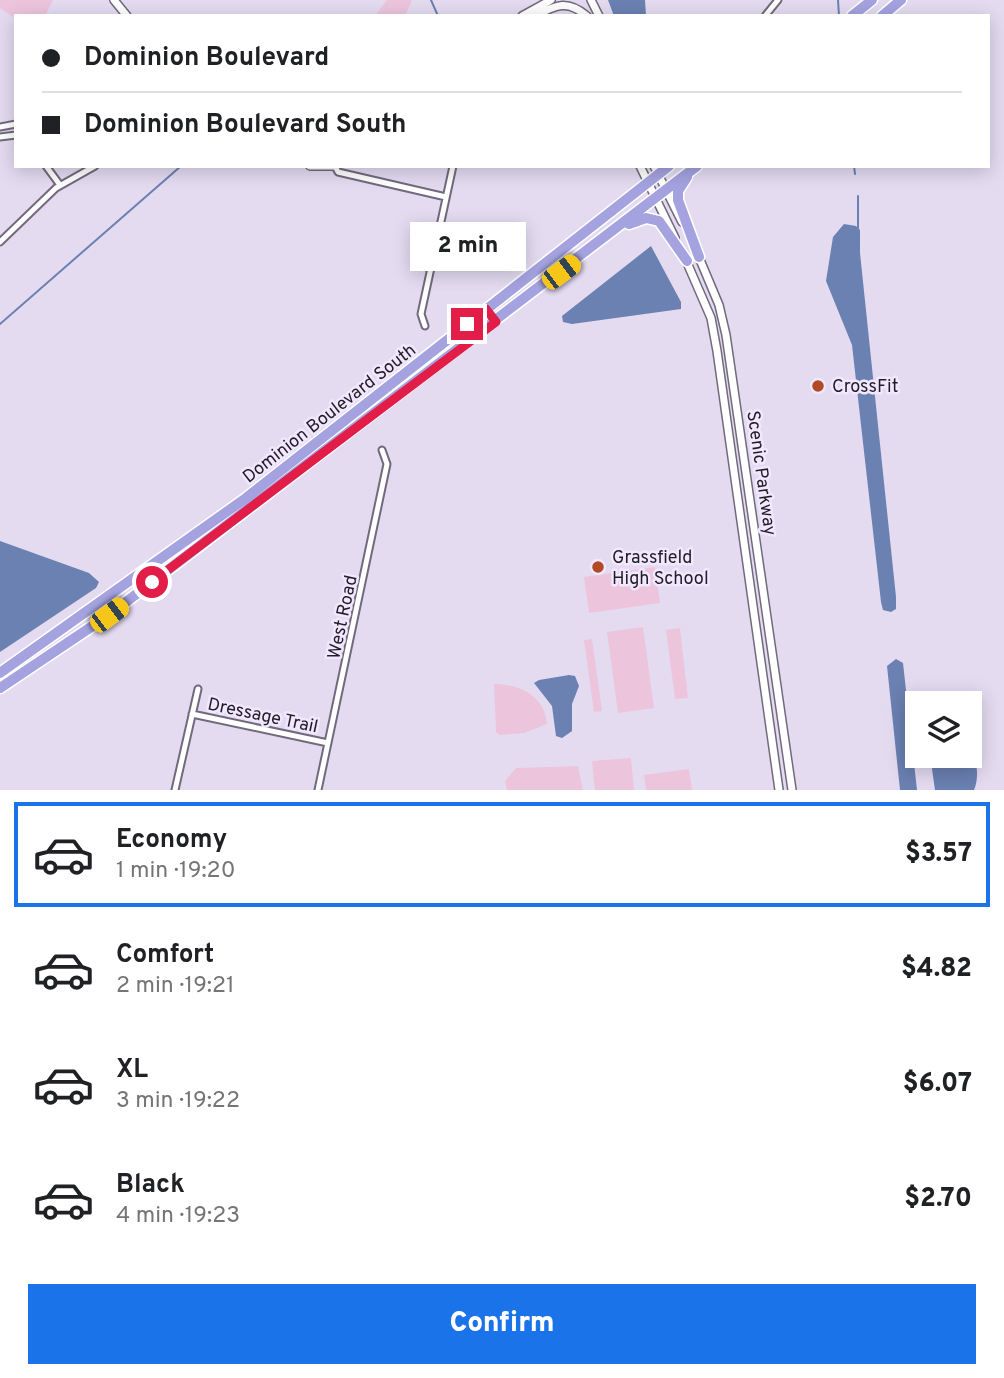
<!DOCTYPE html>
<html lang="en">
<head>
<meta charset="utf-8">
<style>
	body { margin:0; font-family:Overpass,sans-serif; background:#f6f6f6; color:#202124; height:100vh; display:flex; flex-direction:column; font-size:26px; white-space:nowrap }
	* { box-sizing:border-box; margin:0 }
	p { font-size:23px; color:#757577 }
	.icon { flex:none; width:38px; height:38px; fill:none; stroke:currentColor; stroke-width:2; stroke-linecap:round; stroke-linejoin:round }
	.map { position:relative; height:790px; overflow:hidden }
	.sheet { display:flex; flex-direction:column; background:#fff; flex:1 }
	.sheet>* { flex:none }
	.guide { position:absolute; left:14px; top:14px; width:976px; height:154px; border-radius:0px; box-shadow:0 4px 18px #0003; display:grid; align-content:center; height:154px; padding:0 28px; background:#fff }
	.fabs { position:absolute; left:905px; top:691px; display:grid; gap:14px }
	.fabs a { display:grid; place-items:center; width:77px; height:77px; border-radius:0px; background:#fff; box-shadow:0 4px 18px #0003; font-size:35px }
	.end { position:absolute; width:32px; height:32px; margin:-16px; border:9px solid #e11d48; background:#fff; box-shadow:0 0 0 4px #fff }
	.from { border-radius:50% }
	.bubble { position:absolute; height:49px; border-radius:0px; background:#fff; box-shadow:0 4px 18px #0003; font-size:23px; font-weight:800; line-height:49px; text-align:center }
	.car { position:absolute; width:21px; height:42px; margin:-21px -10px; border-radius:9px; box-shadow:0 0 5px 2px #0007; background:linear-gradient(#f5c518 24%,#345 0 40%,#f5c518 0 76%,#345 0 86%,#f5c518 0) }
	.guide b { display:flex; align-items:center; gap:24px; height:66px; font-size:26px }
	.guide b+b { border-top:2px solid #e0e0e0 }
	.guide i { width:18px; height:18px; background:#202124 }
	ul { padding:12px 0 0; list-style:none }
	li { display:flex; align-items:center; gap:21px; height:105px; margin:0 14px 10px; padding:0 14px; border:4px solid transparent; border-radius:0px }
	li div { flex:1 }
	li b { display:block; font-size:26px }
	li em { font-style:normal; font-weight:800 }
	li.on { border-color:#1a73e8 }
	li>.icon { width:63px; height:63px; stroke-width:1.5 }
	.cta { display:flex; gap:14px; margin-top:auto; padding:14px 28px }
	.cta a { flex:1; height:80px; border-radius:0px; background:#1a73e8; color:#fff; font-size:28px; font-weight:800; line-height:80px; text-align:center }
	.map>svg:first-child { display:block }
</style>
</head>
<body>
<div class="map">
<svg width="1004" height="790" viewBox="0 0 1004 790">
	<rect width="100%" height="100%" fill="#e4dbf1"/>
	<path fill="#ecc5dd" d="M0,0h53l-8,16h-29v3l-16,-11z
		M387,0h25l-7,16h-30z
		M655,567l5,36 -71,10 -5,-36z
		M643,627l11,81 -36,5 -11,-81z
		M680,628l8,70 -13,1 -9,-69z
		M592,639l10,72 -8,1 -10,-72z
		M494,684c26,0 51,12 53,40l-23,9 -24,2 -4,-3z
		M631,758l3,32h-39l-3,-29z
		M578,766l5,24h-76l-2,-9 11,-13z
		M689,769l3,21h-46l-2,-15z"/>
	<path fill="#6b81b2" d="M608,0h37l1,16h-32z
		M844,224l12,2 4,4v23l36,344v12l-5,3 -8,-2 -2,-8 -29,-257 -26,-64 7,-44z
		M651,246l30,56v7l-109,15 -9,-2 -1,-6z
		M0,541l89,32 10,9 -3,6 -96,64z
		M896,659l7,4 14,127h-17l-13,-124z
		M569,675l6,1 4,10 -7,18v27l-10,7 -6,-2 -4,-30 -18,-23 5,-3z
		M970,751c8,8 9,28 4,39h-39l-3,-21 4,-13h34z"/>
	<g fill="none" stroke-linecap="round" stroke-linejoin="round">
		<path stroke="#6b81b2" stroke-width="2" d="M431,0l7,16
			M838,0l1,16
			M854,166l1,8
			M858,196v32
			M0,324l181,-158"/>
		<g stroke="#716a7d" stroke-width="9">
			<path id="minor" d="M765,16l13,-16
				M0,127l16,-3
				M0,137l16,-2
				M46,166l14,19
				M335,166l3,6 108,25
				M0,242l56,-54 39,-22
				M425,326l-4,-12 32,-148
				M192,714l136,29
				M175,790l23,-101
				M318,790l69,-326 -5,-14"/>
		</g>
		<g stroke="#716a7d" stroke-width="10">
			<path id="tertiary" d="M114,0l13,16
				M591,0l8,16
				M522,16l29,-16
				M535,16c22,-12 33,-16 52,0
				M310,166h26
				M640,166l35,72
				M654,166l28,56
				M698,255l21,50 7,30 66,455
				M685,258l26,60 6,33 62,439"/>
		</g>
		<g stroke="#fff" stroke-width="13">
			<path id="trunk" d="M852,16l20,-16
				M882,16l19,-16
				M687,177l-9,14v9l21,57
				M629,224l17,-6 13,3 28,40
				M0,673l246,-175 423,-332
				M0,688l109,-73 588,-449"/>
		</g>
		<use href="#minor" stroke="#fff" stroke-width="5"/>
		<use href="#tertiary" stroke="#fff" stroke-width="7"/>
		<use href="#trunk" stroke="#a4a3e0" stroke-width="10"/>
	</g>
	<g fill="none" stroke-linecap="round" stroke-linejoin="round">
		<path stroke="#e11d48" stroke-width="9" d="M152,582l344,-260 -10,-13 -19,15"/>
	</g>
	<g fill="#b14a25" stroke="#f1e8ff" stroke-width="2.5">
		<circle cx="818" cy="386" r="7"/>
		<circle cx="598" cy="567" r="7"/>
	</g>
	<g text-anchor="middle" stroke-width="5" stroke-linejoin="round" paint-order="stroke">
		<g font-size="18" fill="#201d25" stroke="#f1e8ff" text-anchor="start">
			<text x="832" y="392">CrossFit</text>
			<text x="612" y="563">Grassfield<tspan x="612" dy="21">High School</tspan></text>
		</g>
		<g font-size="18" fill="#201d25" stroke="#f1e8ff">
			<text transform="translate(329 413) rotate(-38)" y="6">Dominion Boulevard South</text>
			<text transform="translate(762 473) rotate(82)" y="6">Scenic Parkway</text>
			<text transform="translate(342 617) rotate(-78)" y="6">West Road</text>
			<text transform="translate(263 715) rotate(12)" y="6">Dressage Trail</text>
		</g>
	</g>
</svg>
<div class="fabs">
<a><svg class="icon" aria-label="layers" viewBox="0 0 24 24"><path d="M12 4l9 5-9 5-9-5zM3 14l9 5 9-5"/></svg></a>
</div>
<i class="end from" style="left:152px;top:582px"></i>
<i class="end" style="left:467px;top:324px"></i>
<div class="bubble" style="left:410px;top:222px;width:116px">2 min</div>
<i class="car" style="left:561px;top:272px;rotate:53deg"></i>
<i class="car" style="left:109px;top:615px;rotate:53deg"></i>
<div class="guide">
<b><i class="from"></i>Dominion Boulevard</b>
<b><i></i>Dominion Boulevard South</b>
</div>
</div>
<section class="sheet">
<ul>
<li class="on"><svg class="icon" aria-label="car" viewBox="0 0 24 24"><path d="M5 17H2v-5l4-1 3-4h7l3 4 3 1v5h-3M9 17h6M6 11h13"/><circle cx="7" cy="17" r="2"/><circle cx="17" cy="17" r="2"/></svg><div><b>Economy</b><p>1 min · 19:20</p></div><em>$3.57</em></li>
<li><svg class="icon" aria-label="car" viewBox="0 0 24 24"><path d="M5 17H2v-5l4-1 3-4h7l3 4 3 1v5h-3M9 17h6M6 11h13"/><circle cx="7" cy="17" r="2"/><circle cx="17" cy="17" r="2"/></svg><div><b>Comfort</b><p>2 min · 19:21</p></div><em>$4.82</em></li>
<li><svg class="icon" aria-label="car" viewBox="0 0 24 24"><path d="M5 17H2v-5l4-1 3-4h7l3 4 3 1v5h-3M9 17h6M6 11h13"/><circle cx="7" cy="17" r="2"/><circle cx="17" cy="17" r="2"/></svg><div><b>XL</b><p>3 min · 19:22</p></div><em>$6.07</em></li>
<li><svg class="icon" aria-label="car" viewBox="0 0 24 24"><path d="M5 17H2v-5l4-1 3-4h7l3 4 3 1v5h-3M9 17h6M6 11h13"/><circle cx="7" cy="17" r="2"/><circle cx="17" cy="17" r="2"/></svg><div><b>Black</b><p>4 min · 19:23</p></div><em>$2.70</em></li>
</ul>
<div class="cta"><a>Confirm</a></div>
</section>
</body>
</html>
